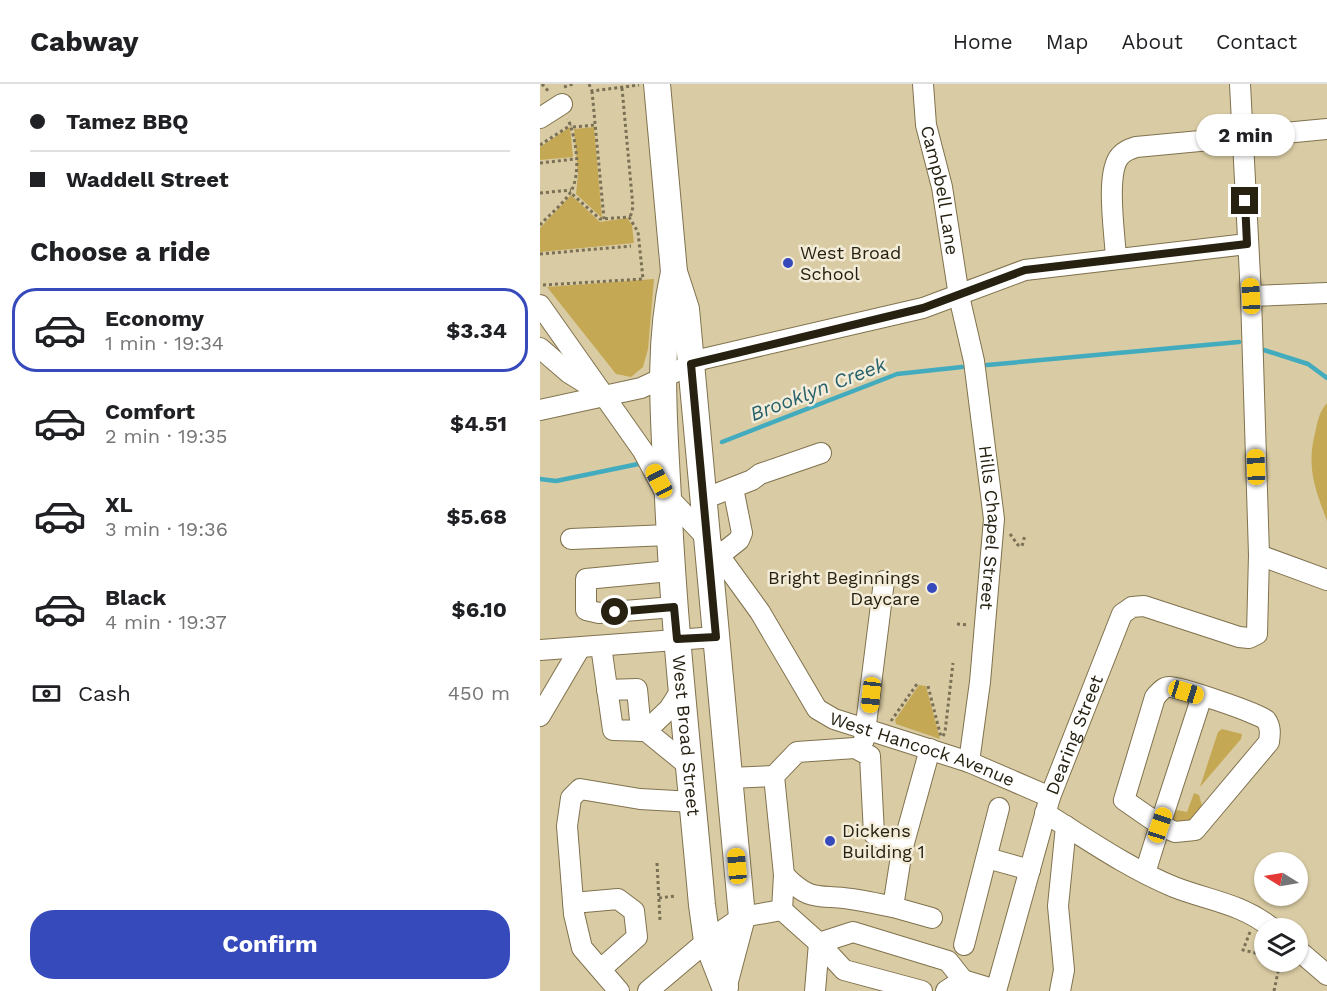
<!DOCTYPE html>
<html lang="en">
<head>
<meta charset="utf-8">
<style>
	body { margin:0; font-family:"Work Sans",sans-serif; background:#f2f2f2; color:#202124; height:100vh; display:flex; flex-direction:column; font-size:22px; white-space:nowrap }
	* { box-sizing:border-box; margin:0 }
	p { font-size:20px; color:#757577 }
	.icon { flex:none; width:33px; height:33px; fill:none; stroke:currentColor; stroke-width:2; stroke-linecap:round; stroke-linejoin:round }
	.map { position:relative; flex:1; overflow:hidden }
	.sheet { display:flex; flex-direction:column; background:#fff; width:540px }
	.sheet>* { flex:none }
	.guide { display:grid; align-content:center; height:132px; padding:0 30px; background:#fff }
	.needle { width:39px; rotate:281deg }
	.tools { position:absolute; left:714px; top:768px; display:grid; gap:12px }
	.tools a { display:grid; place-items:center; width:54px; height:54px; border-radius:50%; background:#fff; box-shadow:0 2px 4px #0004; font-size:30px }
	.end { position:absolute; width:27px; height:27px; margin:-14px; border:8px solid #262111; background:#fff; box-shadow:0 0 0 3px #fff }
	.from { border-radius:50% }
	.bubble { position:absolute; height:42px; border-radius:21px; background:#fff; box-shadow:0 2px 4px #0004; font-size:20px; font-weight:700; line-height:42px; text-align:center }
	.car { position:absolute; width:18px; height:36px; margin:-18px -9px; border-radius:8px; box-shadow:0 0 4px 2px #0007; background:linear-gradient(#f5c518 24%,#345 0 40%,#f5c518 0 76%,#345 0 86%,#f5c518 0) }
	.guide b { display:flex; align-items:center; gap:21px; height:57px; font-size:22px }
	.guide b+b { border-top:2px solid #e0e0e0 }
	.guide i { width:15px; height:15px; background:#202124 }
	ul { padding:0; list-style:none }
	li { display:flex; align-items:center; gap:18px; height:84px; margin:0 12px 9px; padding:0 18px; border:3px solid transparent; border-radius:24px }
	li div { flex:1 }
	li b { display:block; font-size:22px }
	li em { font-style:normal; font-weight:700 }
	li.selected { border-color:#364abc }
	li>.icon { width:54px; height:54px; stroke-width:1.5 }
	h2 { padding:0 30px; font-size:27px; line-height:72px }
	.pay { display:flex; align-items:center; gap:15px; height:66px; padding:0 30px; font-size:22px }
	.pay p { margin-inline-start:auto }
	.primary-button { display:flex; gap:12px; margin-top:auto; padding:12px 30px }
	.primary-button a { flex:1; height:69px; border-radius:24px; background:#364abc; color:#fff; font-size:24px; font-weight:700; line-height:69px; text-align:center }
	header { display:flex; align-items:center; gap:36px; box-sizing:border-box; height:84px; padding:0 30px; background:#fff; border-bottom:2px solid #e0e0e0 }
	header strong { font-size:28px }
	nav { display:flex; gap:33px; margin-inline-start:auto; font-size:21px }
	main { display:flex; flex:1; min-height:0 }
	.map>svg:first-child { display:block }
</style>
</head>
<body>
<header>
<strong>Cabway</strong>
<nav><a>Home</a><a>Map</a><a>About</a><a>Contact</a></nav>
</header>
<main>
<section class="sheet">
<div class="guide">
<b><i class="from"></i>Tamez BBQ</b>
<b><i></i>Waddell Street</b>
</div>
<h2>Choose a ride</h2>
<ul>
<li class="selected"><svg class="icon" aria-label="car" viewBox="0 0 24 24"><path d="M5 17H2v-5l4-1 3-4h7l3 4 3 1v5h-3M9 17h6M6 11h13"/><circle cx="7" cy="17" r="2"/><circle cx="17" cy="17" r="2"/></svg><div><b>Economy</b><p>1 min · 19:34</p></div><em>$3.34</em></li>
<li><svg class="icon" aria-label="car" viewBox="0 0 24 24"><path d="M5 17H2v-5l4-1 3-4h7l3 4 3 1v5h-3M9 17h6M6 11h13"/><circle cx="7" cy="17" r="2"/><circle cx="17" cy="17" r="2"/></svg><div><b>Comfort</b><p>2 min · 19:35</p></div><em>$4.51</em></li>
<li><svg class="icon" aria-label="car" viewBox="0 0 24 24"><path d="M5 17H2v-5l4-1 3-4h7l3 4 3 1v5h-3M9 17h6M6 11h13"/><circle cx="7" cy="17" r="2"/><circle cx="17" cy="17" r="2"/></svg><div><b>XL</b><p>3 min · 19:36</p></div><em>$5.68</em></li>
<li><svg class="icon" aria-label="car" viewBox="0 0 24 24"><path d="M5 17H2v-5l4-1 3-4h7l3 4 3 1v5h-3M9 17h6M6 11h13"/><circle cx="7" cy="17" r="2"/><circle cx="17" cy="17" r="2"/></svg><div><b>Black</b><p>4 min · 19:37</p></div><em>$6.10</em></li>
</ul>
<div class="pay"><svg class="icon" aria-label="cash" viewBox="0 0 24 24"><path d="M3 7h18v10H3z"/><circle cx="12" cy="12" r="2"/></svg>Cash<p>450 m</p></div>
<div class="primary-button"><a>Confirm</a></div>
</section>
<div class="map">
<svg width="787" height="907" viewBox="0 0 787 907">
	<rect width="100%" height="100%" fill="#d9cba3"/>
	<path fill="#c5a854" d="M30,43l3,30 -33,3v-13z
		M54,43l8,91 -26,-24 2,-20 -4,-45z
		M31,111l29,27 27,-4 5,7 2,18 -94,9v-24z
		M114,195l-6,70 -5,18 -12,10 -15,-3 -69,-87z
		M787,319v118c-13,-35 -21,-55 -11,-92 2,-10 4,-18 11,-26z
		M379,601l7,1 14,53 -44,-15 -1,-4z
		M682,645l20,5 -1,5 -41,48 18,-55z
		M654,709l5,2 4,14 -16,14 -13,-3 -1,-8 4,-2 10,2z"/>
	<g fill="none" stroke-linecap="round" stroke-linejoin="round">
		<path stroke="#42acbe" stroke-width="4.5" d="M724,266l44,14 19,14
			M447,281l252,-23
			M182,358l175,-68 65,-7
			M0,395l16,2 87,-18"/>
		<g stroke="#80724e" stroke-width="22">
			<g id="minor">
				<path id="s1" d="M383,0l3,41 16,62 17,109 15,65 20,158 -14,163 -11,80"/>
				<path d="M0,34l22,-14"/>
				<path d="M576,174c-1,-23 -11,-85 4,-102 4,-5 10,-7 16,-9l191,-18"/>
				<path d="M711,212l76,-3"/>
				<path id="s2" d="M0,221l103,146 24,45 38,40 55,76 57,97 17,10 135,43 81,35"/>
				<path d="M0,264l29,25 29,18"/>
				<path d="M0,326l101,-22 62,-29 220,-51 102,-38 222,-26"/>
				<path d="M161,416l51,-20 8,-6 61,-21"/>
				<path d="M31,455l98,-4"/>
				<path d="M180,471l19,-15 3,-7 -9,-45"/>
				<path d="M719,471l68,25"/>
				<path d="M130,487l-84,8v31l13,3 75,-6"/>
				<path d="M61,562l12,84 33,1 43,35"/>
				<path d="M0,566l176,-13"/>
				<path d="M67,606l30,-1 4,42"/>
				<path d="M0,632l40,-68"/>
				<path d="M106,647l23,-22 12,-19"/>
				<path d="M324,656l20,-159"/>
				<path d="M189,694l45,-2"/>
				<path d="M505,729c42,26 83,55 129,74 36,14 66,16 98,41"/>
				<path d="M362,766l28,-101"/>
				<path d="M447,774l43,12"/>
				<path d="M605,789l15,-48 -36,-25 31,-103c4,-4 8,-10 14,-10 9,-1 92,27 97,33 5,7 4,14 3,22l-74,88 -20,2 -15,-7 42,-129"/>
				<path d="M244,791c27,28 34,19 67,24 14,2 28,5 42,8"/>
				<path d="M33,819l45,-4 16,12 3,26 -36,32"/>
				<path d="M242,826l2,-35 -10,-99 23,-24 58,-4 15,8 4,78 28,16 -9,57 39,11"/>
				<path d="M424,861l35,-137"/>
				<path d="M758,866l29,25"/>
				<path d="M79,907l-37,-43 -8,-34 -7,-88 4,-28 9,-9 60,10 53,3"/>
				<path d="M108,907l59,-50 35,-24 40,-7 37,33 25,27 78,21"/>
				<path d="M275,907l4,-48 34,-11 95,29 15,19"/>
				<path d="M406,907l17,-11 33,10"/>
				<path id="s3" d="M456,907l54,-194 72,-183 10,-7 12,-1 95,31 10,1 8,-4 2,-79 -8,-259 -11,-212"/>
				<path d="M520,907l4,-21 -6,-64 8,-80"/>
			</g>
		</g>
		<g stroke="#80724e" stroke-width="28">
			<g id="major">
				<path d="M117,0l17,188 12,37 56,608 -17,64"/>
				<path id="s4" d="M134,188c-17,75 -10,149 -6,226 6,136 22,271 34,407l5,36 18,46"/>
			</g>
		</g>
		<path stroke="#797055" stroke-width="3" stroke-dasharray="3 3" stroke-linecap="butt" d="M2,0l8,9
			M49,0l3,7 47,-6
			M24,3l9,-3
			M82,4l11,119 -3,11
			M52,7l12,128
			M33,43l22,-2
			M0,61l31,-20
			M0,79l35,-4
			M0,109l31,-3
			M0,141c9,-10 22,-20 30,-32 12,-19 6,-55 -2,-74
			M0,170l91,-8
			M3,201l100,-6 -5,-47 -9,-15 -29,2 -30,-27
			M470,450l8,11 4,1 3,-11
			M417,540l12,1
			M388,602l13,51
			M351,637l26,-37
			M403,652l2,-4 8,-69
			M117,779l3,57
			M119,814l16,-2
			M710,848l-7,18 21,5
			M734,907l6,-29"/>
		<use href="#minor" stroke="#fff" stroke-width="20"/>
		<use href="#major" stroke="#fff" stroke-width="26"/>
	</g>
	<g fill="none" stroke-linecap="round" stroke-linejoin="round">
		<path stroke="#262111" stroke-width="8" d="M75,528l59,-5 3,32 39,-2 -25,-273 232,-56 102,-38 222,-26 -2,-43"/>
	</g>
	<g fill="#364abc" stroke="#f3ecd8" stroke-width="2">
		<circle cx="248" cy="179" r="6"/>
		<circle cx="392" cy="504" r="6"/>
		<circle cx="290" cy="757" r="6"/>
	</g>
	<g text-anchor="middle" stroke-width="5" stroke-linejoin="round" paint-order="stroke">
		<g font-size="18" fill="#262111" stroke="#f3ecd8">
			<text dy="6" stroke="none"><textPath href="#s1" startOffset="108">Campbell Lane</textPath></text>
			<text dy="6" stroke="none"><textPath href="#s1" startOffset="450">Hills Chapel Street</textPath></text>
			<text dy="6" stroke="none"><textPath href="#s3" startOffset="268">Dearing Street</textPath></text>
			<text dy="6" stroke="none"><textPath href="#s4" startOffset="465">West Broad Street</textPath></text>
			<text dy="6" stroke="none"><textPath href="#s2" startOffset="604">West Hancock Avenue</textPath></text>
		</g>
		<g font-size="18" fill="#262111" stroke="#f3ecd8" text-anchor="start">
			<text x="260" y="175">West Broad<tspan x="260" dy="21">School</tspan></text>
			<text x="380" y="500" text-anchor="end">Bright Beginnings<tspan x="380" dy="21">Daycare</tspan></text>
			<text x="302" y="753">Dickens<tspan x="302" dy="21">Building 1</tspan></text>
		</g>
		<g font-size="20" font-style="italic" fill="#27616b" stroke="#f3ecd8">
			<text transform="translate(278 305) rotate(-21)" y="7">Brooklyn Creek</text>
		</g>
	</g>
</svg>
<div class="tools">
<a><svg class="needle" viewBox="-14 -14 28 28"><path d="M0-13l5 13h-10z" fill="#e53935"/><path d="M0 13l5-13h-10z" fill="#757577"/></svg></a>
<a><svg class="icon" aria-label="layers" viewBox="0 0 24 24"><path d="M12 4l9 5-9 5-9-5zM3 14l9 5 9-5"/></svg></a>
</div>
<i class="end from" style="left:75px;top:528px"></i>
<i class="end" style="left:705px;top:117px"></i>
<div class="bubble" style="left:656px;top:30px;width:99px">2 min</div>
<i class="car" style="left:711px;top:212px;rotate:357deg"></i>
<i class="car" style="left:716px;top:383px;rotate:358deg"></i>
<i class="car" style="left:119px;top:397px;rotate:332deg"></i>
<i class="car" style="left:646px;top:608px;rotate:107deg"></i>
<i class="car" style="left:331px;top:611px;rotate:186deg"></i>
<i class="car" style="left:620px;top:741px;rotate:18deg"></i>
<i class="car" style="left:197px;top:782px;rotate:355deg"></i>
</div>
</main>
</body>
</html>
